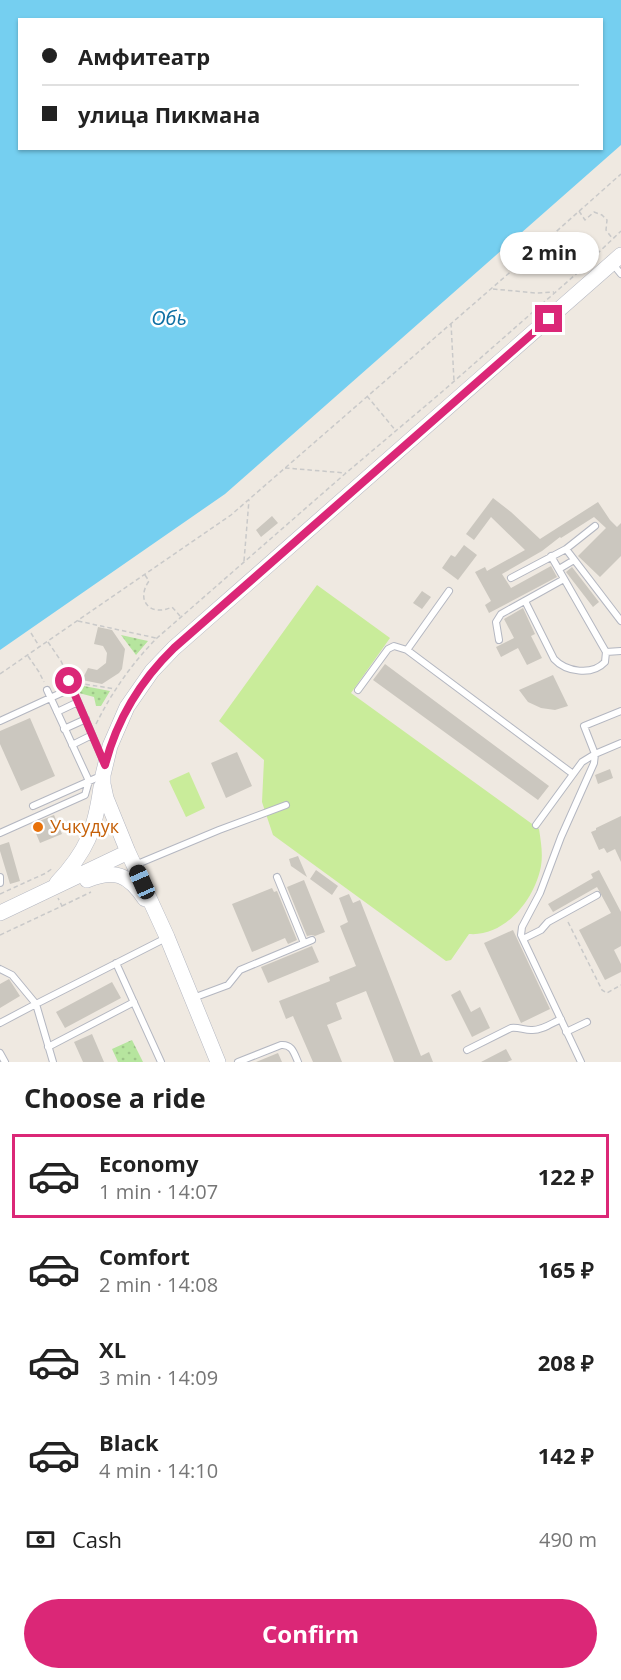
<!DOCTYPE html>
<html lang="en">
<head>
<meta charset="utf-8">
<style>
	body { margin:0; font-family:"Open Sans",sans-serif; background:#f2f2f2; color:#222; height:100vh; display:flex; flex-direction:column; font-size:22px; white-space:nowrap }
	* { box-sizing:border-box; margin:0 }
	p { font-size:20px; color:#767676 }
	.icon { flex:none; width:33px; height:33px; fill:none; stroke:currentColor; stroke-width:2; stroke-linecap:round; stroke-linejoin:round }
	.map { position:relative; height:1062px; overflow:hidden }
	.details { display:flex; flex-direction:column; background:#fff; flex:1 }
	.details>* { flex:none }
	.guide { position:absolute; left:18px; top:18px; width:585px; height:132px; border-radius:0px; box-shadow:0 2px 4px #0004; display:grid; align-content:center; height:132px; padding:0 24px; background:#fff }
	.end { position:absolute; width:27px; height:27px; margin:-14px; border:8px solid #db2777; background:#fff; box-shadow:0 0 0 3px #fff }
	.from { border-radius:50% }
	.bubble { position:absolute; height:42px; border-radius:21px; background:#fff; box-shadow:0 2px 4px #0004; font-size:20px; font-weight:700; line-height:42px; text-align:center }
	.car { position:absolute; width:18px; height:36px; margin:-18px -9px; border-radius:8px; box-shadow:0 0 4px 2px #0007; background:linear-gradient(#222 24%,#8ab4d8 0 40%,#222 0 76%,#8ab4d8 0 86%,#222 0) }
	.guide b { display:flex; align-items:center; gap:21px; height:57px; font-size:22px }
	.guide b+b { border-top:2px solid #e0e0e0 }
	.guide i { width:15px; height:15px; background:#222 }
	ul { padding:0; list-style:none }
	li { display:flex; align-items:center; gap:18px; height:84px; margin:0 12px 9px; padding:0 12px; border:3px solid transparent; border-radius:0px }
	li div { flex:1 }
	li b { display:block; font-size:22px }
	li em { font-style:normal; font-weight:700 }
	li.current { border-color:#db2777 }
	li>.icon { width:54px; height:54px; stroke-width:1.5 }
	h2 { padding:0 24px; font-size:27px; line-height:72px }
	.pay { display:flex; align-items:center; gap:15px; height:66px; padding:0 24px; font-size:22px }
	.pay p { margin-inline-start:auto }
	.primary-button { display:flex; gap:12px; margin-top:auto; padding:12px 24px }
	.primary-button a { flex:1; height:69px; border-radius:36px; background:#db2777; color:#fff; font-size:24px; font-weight:700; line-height:69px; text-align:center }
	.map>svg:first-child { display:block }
</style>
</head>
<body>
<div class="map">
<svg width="621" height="1062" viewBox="0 0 621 1062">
	<defs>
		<pattern id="green-dots" width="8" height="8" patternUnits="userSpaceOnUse" patternTransform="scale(1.5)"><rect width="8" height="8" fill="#b6e59e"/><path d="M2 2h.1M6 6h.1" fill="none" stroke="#9dc588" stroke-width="1.8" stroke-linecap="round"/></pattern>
	</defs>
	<rect width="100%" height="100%" fill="#efe9e1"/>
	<path fill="url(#green-dots)" d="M121,635l27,6 -12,14z
		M84,686l26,5 -9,15h-5l-2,-9 -15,-4 -2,-4z
		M132,1040l11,22h-25l-6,-13z"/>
	<path fill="#c9ec9a" d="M317,585l73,53 -39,55 188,136c2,13 4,25 2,37 -6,33 -36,71 -72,68l-18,26 -5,1 -173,-126 -11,-33 2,-42 -45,-39z
		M189,772l16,36 -19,9 -17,-36z"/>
	<path fill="#75cff0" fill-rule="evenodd" d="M0,0h621v145l-396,349 -225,156zM20,20h582v128h-582z"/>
	<path fill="#cbc7bf" d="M493,498l18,14 29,27 58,-37 12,18 7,7 4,-4v33l-21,21 -22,-21 28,-28 -12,-11 -33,21 -1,-1 -18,14 -40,23 9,14 40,-22 6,11 -68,36 -4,-8 6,-4 -16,-29 10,-5 2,4 38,-21 -34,-33 -17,23 -8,-6z
		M272,516l6,7 -17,14 -5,-7z
		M464,545l13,10 -19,25 -16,-12 9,-13 4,2z
		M572,567l27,35 -6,5 -27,-35z
		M422,591l9,6 -9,12 -9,-6z
		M523,608l12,26 -4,2 11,22 -15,7 -9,-17 -17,9 -5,-10 18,-9 -10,-19z
		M98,627l14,3 13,19 -3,20 -3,4 -17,11 -20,-4 6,-12 9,2 9,-7 1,-10 -4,-7 -9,-2z
		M385,664l164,122 -11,14 -165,-120z
		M553,675l15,31 -13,4 -14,-2 -13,-6 -9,-12z
		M30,718l25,58 -34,15 -21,-47v-13z
		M237,752l15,34 -26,12 -15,-35z
		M610,769l3,9 -15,6 -3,-9z
		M54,815l8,19 -22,9 -8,-19z
		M621,816v46l-6,-13 -8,4 -3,-5 -5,2 -8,-18 5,-2v-2z
		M9,842l11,39 -10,3 -10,-33v-6z
		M298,856l9,21 -16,-11 -2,-7z
		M316,870l22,16 -6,9 -22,-16z
		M599,870l22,42v34l-7,4 7,14v8l-16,8 -26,-50 32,-17 -14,-26 -44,25 -5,-8 45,-26 -2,-4z
		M304,880l21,52 -10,4 -3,-1 -5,1 -20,-49z
		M272,888l2,4 3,-1 20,49 -9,4 -3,-6 -33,14 -20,-48z
		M349,894l4,9 7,-3 61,156 8,-4 4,10h-39l-28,-71 -30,12 6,16 -15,6 15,37h-29l-20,-46 -7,3 -7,-18 51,-20 -1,-4 27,-11 -16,-40 8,-4 -9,-24z
		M513,930l37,79 -29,14 -37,-80z
		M312,946l7,16 -51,21 -7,-16z
		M9,979l11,17 -20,12v-24z
		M112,982l9,16 -56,30 -9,-16z
		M460,990l11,22 9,-5 10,21 -18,9 -21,-42z
		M92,1034l12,28h-21l-9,-20z
		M506,1049l6,11 -5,2h-26z
		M278,1053l4,9h-26z"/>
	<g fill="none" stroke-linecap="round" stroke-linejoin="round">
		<g stroke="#b4b7c1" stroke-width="8">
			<path id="service" d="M612,263l9,11
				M566,549l29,-23
				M559,569l15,-9
				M511,578l55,-29 55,72
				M449,591l-42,59 166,124
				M525,601l29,58c12,13 38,17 51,3l1,-10 -55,-96
				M499,640l-3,-18 5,-8 63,-35
				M606,652l15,-1
				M69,681l34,79
				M358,690l30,-41 6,-3 13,4
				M57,712l21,-10
				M0,721l72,-33
				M64,729l22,-10
				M72,745l20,-10
				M33,806l70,-31
				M536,825l46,-63 13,-8 26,-11
				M0,833l85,-38 4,-14 -42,-91
				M135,865l84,-35 67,-25
				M0,877v6
				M277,877l27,66
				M523,939l18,-9 7,-8 49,-27
				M116,963l45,99
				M0,969l12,6 24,29 -36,19
				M193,998l35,-13 12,-15 72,-30
				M566,1032l21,-10
				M48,1047l86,-45
				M467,1050l44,-22c7,-1 13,2 20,2 10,1 21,-7 30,-11
				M0,1053l5,9
				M53,1062l-17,-58 130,-66
				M238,1062l43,-17c11,-1 13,8 17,17
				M581,1062l-60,-127 1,-8 18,-34 21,-56 33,-74 1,-9 -11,-28 37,-15"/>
		</g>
		<g stroke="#b4b7c1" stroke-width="16">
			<path id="tertiary" d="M87,880c28,-11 41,-6 58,19
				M57,883c30,-32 38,-53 44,-96
				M0,913l128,-61
				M218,1062l-51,-125 -39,-85 -22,-54 -3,-14v-9l7,-29 17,-39 25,-36 22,-23 447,-393"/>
		</g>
		<path stroke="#c9c9c9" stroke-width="1.5" stroke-dasharray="4.5 3" stroke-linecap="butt" d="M579,211l6,9 9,-8 8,3 5,5 -1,10 6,8
			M493,289l43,4 18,-1
			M451,323l3,58
			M367,396l29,35
			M285,468l61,5
			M244,561l5,-61
			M145,575l4,6c-14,20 2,36 23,26l8,9
			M78,621l78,17
			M31,633l8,13
			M48,642l13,19 6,13
			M28,656l11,16 5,10
			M0,674l231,-159 292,-254 98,-87
			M78,683l37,6
			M96,724c16,-32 36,-61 61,-86l189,-165 97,-82 132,-116 46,-44
			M0,894l46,-21 7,-5
			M62,906l29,-14
			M568,922l34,68 5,3 14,-8
			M0,935l62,-29 -4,-8"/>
		<use href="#service" stroke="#fff" stroke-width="6"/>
		<use href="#tertiary" stroke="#fff" stroke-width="15"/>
	</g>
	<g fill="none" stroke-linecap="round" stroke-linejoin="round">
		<path stroke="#db2777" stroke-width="8" d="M69,681l36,84c12,-46 35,-84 69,-117l375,-329"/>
	</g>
	<circle fill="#e8710a" stroke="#fff" stroke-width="2" cx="38" cy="827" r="6"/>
	<g text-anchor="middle" stroke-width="5" stroke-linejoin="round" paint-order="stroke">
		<g font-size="18" fill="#c56008" stroke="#fff" text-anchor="start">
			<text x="50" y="833">Учкудук</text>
		</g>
		<g font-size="20" font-style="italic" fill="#0d6fa3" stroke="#fff">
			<text x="169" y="325">Обь</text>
		</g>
	</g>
</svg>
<i class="end from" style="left:69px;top:681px"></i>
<i class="end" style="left:549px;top:319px"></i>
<div class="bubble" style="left:500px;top:232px;width:99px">2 min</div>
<i class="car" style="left:142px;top:882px;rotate:336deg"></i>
<div class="guide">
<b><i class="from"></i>Амфитеатр</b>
<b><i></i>улица Пикмана</b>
</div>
</div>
<section class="details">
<h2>Choose a ride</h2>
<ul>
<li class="current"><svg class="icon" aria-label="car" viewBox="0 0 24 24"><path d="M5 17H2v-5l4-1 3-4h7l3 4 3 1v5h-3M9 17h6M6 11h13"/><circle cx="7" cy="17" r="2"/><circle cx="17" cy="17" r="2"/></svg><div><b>Economy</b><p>1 min · 14:07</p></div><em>122 ₽</em></li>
<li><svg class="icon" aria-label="car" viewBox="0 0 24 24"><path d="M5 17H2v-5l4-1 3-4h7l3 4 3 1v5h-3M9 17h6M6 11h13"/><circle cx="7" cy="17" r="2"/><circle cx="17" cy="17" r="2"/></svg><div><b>Comfort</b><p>2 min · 14:08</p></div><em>165 ₽</em></li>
<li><svg class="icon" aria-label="car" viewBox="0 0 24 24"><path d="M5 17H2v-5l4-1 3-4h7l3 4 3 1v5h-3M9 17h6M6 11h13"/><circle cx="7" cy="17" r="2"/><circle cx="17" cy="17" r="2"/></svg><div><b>XL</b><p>3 min · 14:09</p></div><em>208 ₽</em></li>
<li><svg class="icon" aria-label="car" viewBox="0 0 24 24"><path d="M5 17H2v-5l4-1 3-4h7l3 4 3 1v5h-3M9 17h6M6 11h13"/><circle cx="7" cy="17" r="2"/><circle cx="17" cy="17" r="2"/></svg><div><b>Black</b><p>4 min · 14:10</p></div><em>142 ₽</em></li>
</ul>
<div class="pay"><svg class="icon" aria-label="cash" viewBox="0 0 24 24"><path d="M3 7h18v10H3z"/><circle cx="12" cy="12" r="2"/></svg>Cash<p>490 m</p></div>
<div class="primary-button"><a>Confirm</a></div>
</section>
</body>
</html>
